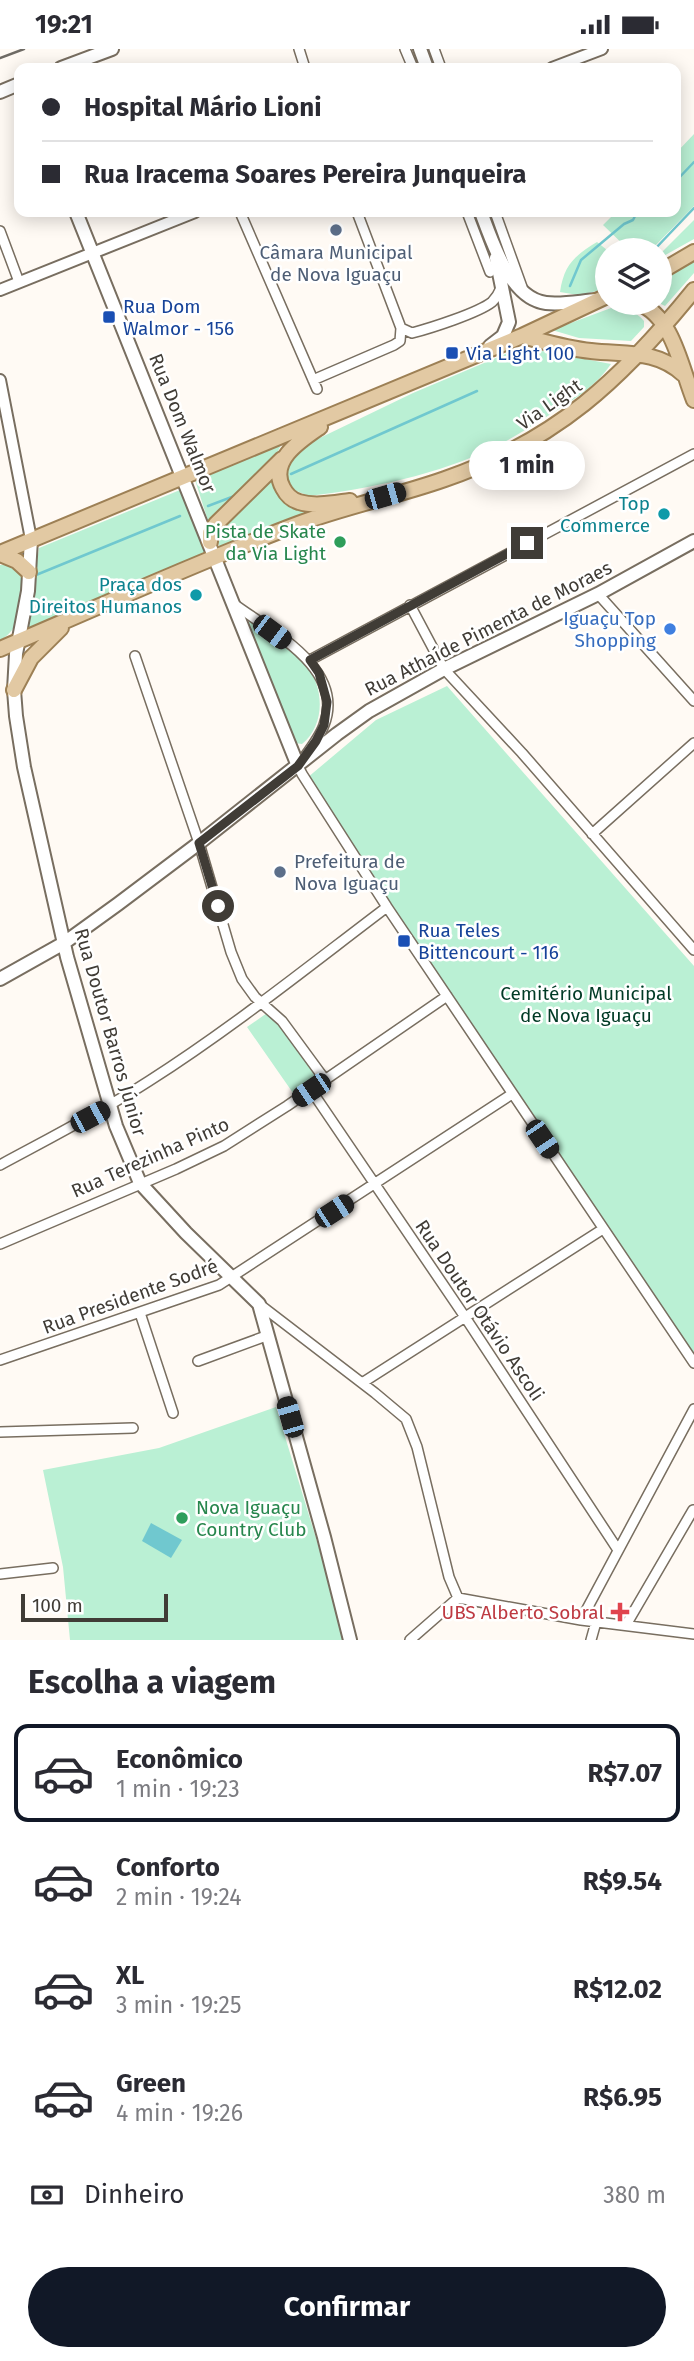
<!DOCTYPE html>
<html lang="pt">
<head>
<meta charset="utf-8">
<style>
	body { margin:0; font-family:"Fira Sans",sans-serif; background:#f2f2f3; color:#2b2b33; height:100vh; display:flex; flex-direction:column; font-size:26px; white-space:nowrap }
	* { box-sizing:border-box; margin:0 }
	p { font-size:23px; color:#7c7c81 }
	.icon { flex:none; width:38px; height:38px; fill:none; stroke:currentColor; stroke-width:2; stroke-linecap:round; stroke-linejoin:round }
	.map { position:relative; height:1591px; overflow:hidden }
	.side { display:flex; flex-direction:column; background:#fff; flex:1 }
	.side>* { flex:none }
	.top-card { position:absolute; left:14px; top:14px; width:667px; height:154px; border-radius:14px; box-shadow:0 4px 18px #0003; display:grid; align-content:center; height:154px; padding:0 28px; background:#fff }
	.buttons { position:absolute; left:595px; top:189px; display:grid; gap:14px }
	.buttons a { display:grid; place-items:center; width:77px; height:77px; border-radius:50%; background:#fff; box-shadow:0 4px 18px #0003; font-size:35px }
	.scale { position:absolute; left:21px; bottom:18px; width:147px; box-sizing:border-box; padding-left:7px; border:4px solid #403c36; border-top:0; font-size:19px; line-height:24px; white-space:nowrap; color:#403c36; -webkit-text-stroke:5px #fff; paint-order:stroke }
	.end { position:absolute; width:32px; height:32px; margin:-16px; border:9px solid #403c36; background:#fff; box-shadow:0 0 0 4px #fff }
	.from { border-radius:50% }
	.bubble { position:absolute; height:49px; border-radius:24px; background:#fff; box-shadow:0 4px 18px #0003; font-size:23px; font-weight:700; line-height:49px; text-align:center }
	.car { position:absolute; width:21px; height:42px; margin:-21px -10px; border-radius:9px; box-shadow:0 0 5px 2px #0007; background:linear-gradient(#222 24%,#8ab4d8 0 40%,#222 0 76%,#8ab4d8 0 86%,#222 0) }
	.top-card b { display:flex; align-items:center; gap:24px; height:66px; font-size:26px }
	.top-card b+b { border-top:2px solid #e1e1e2 }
	.top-card i { width:18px; height:18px; background:#2b2b33 }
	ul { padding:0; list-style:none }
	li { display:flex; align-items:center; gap:21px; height:98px; margin:0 14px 10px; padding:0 14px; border:4px solid transparent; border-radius:14px }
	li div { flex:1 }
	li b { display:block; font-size:26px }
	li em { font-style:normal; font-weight:700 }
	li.active { border-color:#111827 }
	li>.icon { width:63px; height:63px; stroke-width:1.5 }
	h2 { padding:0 28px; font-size:32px; line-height:84px }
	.pay { display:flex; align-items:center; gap:18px; height:77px; padding:0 28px; font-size:26px }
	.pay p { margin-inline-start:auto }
	.primary-button { display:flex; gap:14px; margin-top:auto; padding:14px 28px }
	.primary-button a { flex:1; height:80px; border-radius:42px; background:#111827; color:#fff; font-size:28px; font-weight:700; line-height:80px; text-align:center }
	.status { display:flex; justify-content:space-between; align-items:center; height:49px; padding:0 35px; background:#fff; direction:ltr }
	.status svg { height:19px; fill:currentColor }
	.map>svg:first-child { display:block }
</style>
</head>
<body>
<div class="status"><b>19:21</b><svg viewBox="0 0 49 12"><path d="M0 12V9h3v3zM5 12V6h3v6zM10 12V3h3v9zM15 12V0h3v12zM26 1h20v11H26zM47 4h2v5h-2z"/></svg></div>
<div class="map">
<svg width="694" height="1591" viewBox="0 0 694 1591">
	<rect width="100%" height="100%" fill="#fffaf4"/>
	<path fill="#baf0d4" d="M694,85v72l-43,44h-22l-26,-25 13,-13h60v-59z
		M694,171v19l-34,19v-4z
		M597,193l10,8v39l-29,6 -18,-3c4,-27 14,-36 37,-50z
		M694,212v12l-29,33 -6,-3 1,-23z
		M611,259c13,0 25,3 33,13v6l-13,14 -52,-3 -27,-8z
		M522,298l89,17c-13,20 -37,36 -57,48 -19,12 -39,25 -59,35 -55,27 -126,42 -186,49l-15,-6 -9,-12 3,-18 11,-12 114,-55z
		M281,396l-8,16 -63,66 -15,-47z
		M272,429c8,26 20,24 44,31l-96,39 -4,-11 5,-9z
		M180,441l27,65 -180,77 12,-84z
		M0,516h7l13,8c5,22 3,56 -20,67z
		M250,572c15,11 45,30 56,44 19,23 19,61 -4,79l-7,-1 -48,-120z
		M447,637l247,280v389l-387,-577 69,-58z
		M270,962l46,66 -23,16 -46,-66z
		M276,1358l71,233h-277l-7,-73 -20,-97 116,-22z"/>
	<path fill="#70c8cf" d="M151,1474l31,17 -11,18 -29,-17z"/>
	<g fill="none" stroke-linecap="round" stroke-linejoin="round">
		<path stroke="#70c8cf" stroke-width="2.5" d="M676,132l18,-19
			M654,201l40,-42
			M570,237l11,-26 43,-36 9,-4 4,-8
			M291,425l186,-83
			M208,457l29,-11
			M36,526l144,-59"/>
		<g stroke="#786e60" stroke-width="12">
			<path id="minor" d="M299,0l6,19
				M405,0l8,19
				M434,0l7,19
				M240,163l77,177
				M467,163l23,60
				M495,163l27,75
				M0,182l19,51
				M401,279l11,5c19,-5 66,-20 80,-31 4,-4 7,-9 9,-14
				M313,331l81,-35 6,-4 1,-13 -44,-116
				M598,545l96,107
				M234,555c36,27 112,64 90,121 -5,14 -17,28 -26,41l4,8 85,133 307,456
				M410,556l34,64 78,84 172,197
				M135,607l64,187 32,109 11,27 13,18 27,24 44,60
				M310,611l384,-206
				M592,785l102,-91
				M311,1041l154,227 153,233
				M0,1116c50,-27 101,-53 149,-84 83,-53 160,-115 238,-174
				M0,1195l176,-75 48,-23 63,-40 160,-110
				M259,1255l116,89 31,26 11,28 32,130 9,21
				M140,1264l33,100
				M0,1311l219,-75 293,-191
				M198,1312l68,-25
				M362,1334l241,-154
				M0,1383l133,-4
				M0,1525l53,-6
				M581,1571l113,-211
				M626,1576l67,-115
				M410,1591l48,-42 123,22 113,14
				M591,1591l5,-18"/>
		</g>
		<g stroke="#786e60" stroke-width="14">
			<path id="tertiary" d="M552,19l50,-19
				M0,241l195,-78
				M0,331l31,159"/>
		</g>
		<g stroke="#786e60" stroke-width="16">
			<path id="secondary" d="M420,0l7,19
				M61,19l51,-19
				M0,43l19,-8
				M76,163l222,554
				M481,163c11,29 29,87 65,91 17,2 35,-2 51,-3
				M490,297l13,-10 6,-14 -13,-64
				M31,490l-3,52 -12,63 -2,36 2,26 8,51 43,190 49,169 24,57 46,50 73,71 65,233 26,103
				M0,930l64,-36 54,-39 81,-61 138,-109 32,-23 75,-42 154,-75 96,-53"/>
		</g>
		<g stroke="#9d8055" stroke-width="18">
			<path id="primary" d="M660,223l34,-20
				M638,254c35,13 43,65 56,97
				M522,287c23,6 46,13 69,15 34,4 65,-2 92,23
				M320,378c-19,13 -52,34 -37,61 3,6 9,12 16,14 16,5 35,1 51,-1
				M210,493v-9l6,-9 66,-65
				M0,504l522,-217 85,-40
				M0,505l17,7 12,11
				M0,600c99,-42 197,-87 298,-125 48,-18 99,-28 147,-45 111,-38 177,-100 249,-189
				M14,641l17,-32 30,-30"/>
		</g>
		<use href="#minor" stroke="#fff" stroke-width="9"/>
		<use href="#tertiary" stroke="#fff" stroke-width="10"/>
		<use href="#secondary" stroke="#fff" stroke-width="12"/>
		<use href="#primary" stroke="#e2c9a3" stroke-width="14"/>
		<path stroke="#6f6b65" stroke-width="2.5" d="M0,9l24,-9"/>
	</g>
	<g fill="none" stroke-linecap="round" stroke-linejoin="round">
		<path stroke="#403c36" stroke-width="9" d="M218,857l-19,-63 99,-77 18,-25 8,-16 3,-23 -8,-29 -9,-13 217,-117"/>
	</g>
	<g fill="#5c6f8a" stroke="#fff" stroke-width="2.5">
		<circle cx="336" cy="181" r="7"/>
		<circle cx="280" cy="823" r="7"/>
	</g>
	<g fill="#1a4fb4" stroke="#fff" stroke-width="2.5">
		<rect x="102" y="261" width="14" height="14" rx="3.5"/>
		<rect x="445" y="297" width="14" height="14" rx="3.5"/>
		<rect x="397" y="885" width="14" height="14" rx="3.5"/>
	</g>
	<g fill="#0f9aa8" stroke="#fff" stroke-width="2.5">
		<circle cx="664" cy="465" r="7"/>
		<circle cx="196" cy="546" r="7"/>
	</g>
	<g fill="#2e9e5b" stroke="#fff" stroke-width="2.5">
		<circle cx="340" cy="493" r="7"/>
		<circle cx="182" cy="1469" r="7"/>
	</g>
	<circle fill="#3f7fe0" stroke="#fff" stroke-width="2.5" cx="670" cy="580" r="7"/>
	<path fill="#e0444e" stroke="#fff" stroke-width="2.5" d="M616.5 1552.5h7v7h7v7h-7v7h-7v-7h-7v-7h7z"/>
	<g text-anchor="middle" stroke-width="5" stroke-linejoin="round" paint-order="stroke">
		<g font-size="19" fill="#4e5e75" stroke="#fff">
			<text x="336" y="210">Câmara Municipal<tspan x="336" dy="22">de Nova Iguaçu</tspan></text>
			<text x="294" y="819" text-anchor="start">Prefeitura de<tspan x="294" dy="22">Nova Iguaçu</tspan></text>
		</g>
		<g font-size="19" fill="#164399" stroke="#fff" text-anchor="start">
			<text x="123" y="264">Rua Dom<tspan x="123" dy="22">Walmor - 156</tspan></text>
			<text x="466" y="311">Via Light 100</text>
			<text x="418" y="888">Rua Teles<tspan x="418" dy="22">Bittencourt - 116</tspan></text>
		</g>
		<g font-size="19" fill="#403c36" stroke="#fff">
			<text transform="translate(549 355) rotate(-35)" y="7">Via Light</text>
			<text transform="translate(183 374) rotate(68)" y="7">Rua Dom Walmor</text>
			<text transform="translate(488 579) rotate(-27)" y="7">Rua Athaíde Pimenta de Moraes</text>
			<text transform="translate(111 983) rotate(74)" y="7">Rua Doutor Barros Júnior</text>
			<text transform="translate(150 1108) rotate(-24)" y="7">Rua Terezinha Pinto</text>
			<text transform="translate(130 1247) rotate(-20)" y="7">Rua Presidente Sodré</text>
			<text transform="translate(480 1261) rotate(56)" y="7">Rua Doutor Otávio Ascoli</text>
		</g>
		<g font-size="19" fill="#0d838f" stroke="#fff" text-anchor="end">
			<text x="650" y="461">Top<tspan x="650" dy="22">Commerce</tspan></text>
			<text x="182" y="542">Praça dos<tspan x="182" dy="22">Direitos Humanos</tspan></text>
		</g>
		<g font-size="19" fill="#27864d" stroke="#fff" text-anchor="end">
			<text x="326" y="489">Pista de Skate<tspan x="326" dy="22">da Via Light</tspan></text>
			<text x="196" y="1465" text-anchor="start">Nova Iguaçu<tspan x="196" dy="22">Country Club</tspan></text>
		</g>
		<g font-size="19" fill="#366cbe" stroke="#fff" text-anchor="end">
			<text x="656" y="576">Iguaçu Top<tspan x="656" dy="22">Shopping</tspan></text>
		</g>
		<g font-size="19" fill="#003a25" stroke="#fff">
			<text x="586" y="951">Cemitério Municipal<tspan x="586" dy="22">de Nova Iguaçu</tspan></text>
		</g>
		<g font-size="19" fill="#be3a42" stroke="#fff" text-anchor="end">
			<text x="604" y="1570">UBS Alberto Sobral</text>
		</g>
	</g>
</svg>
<div class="buttons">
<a><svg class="icon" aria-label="layers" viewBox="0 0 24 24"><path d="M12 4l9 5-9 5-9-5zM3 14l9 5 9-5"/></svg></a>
</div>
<div class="scale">100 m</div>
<i class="end from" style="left:218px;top:857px"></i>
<i class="end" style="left:527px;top:494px"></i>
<div class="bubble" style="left:469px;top:392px;width:116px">1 min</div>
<i class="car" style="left:385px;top:447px;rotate:74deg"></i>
<i class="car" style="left:272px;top:583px;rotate:127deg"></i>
<i class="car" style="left:311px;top:1041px;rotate:236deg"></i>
<i class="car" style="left:90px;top:1068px;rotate:62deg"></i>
<i class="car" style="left:542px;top:1090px;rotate:146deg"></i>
<i class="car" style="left:334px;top:1162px;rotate:57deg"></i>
<i class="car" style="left:290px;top:1368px;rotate:344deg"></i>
<div class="top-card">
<b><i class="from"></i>Hospital Mário Lioni</b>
<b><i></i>Rua Iracema Soares Pereira Junqueira</b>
</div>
</div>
<section class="side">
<h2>Escolha a viagem</h2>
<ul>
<li class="active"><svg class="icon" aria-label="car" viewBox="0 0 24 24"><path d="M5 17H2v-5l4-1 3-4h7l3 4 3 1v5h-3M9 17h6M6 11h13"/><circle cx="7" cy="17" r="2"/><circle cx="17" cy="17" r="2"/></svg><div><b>Econômico</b><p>1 min · 19:23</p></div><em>R$7.07</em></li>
<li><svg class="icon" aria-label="car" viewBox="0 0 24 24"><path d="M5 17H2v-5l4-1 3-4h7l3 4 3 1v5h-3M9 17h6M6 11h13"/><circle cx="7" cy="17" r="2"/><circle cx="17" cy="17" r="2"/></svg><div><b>Conforto</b><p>2 min · 19:24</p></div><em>R$9.54</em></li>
<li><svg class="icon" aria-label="car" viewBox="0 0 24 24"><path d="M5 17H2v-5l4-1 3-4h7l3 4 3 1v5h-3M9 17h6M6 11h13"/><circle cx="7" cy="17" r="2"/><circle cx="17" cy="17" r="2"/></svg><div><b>XL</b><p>3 min · 19:25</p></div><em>R$12.02</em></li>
<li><svg class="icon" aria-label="car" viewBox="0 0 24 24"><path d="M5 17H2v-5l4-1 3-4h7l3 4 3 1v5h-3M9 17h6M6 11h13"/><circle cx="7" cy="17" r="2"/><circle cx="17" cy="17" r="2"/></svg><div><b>Green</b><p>4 min · 19:26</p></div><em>R$6.95</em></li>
</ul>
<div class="pay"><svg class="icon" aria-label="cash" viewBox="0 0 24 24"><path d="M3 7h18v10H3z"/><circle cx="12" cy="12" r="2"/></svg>Dinheiro<p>380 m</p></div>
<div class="primary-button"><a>Confirmar</a></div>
</section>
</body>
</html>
